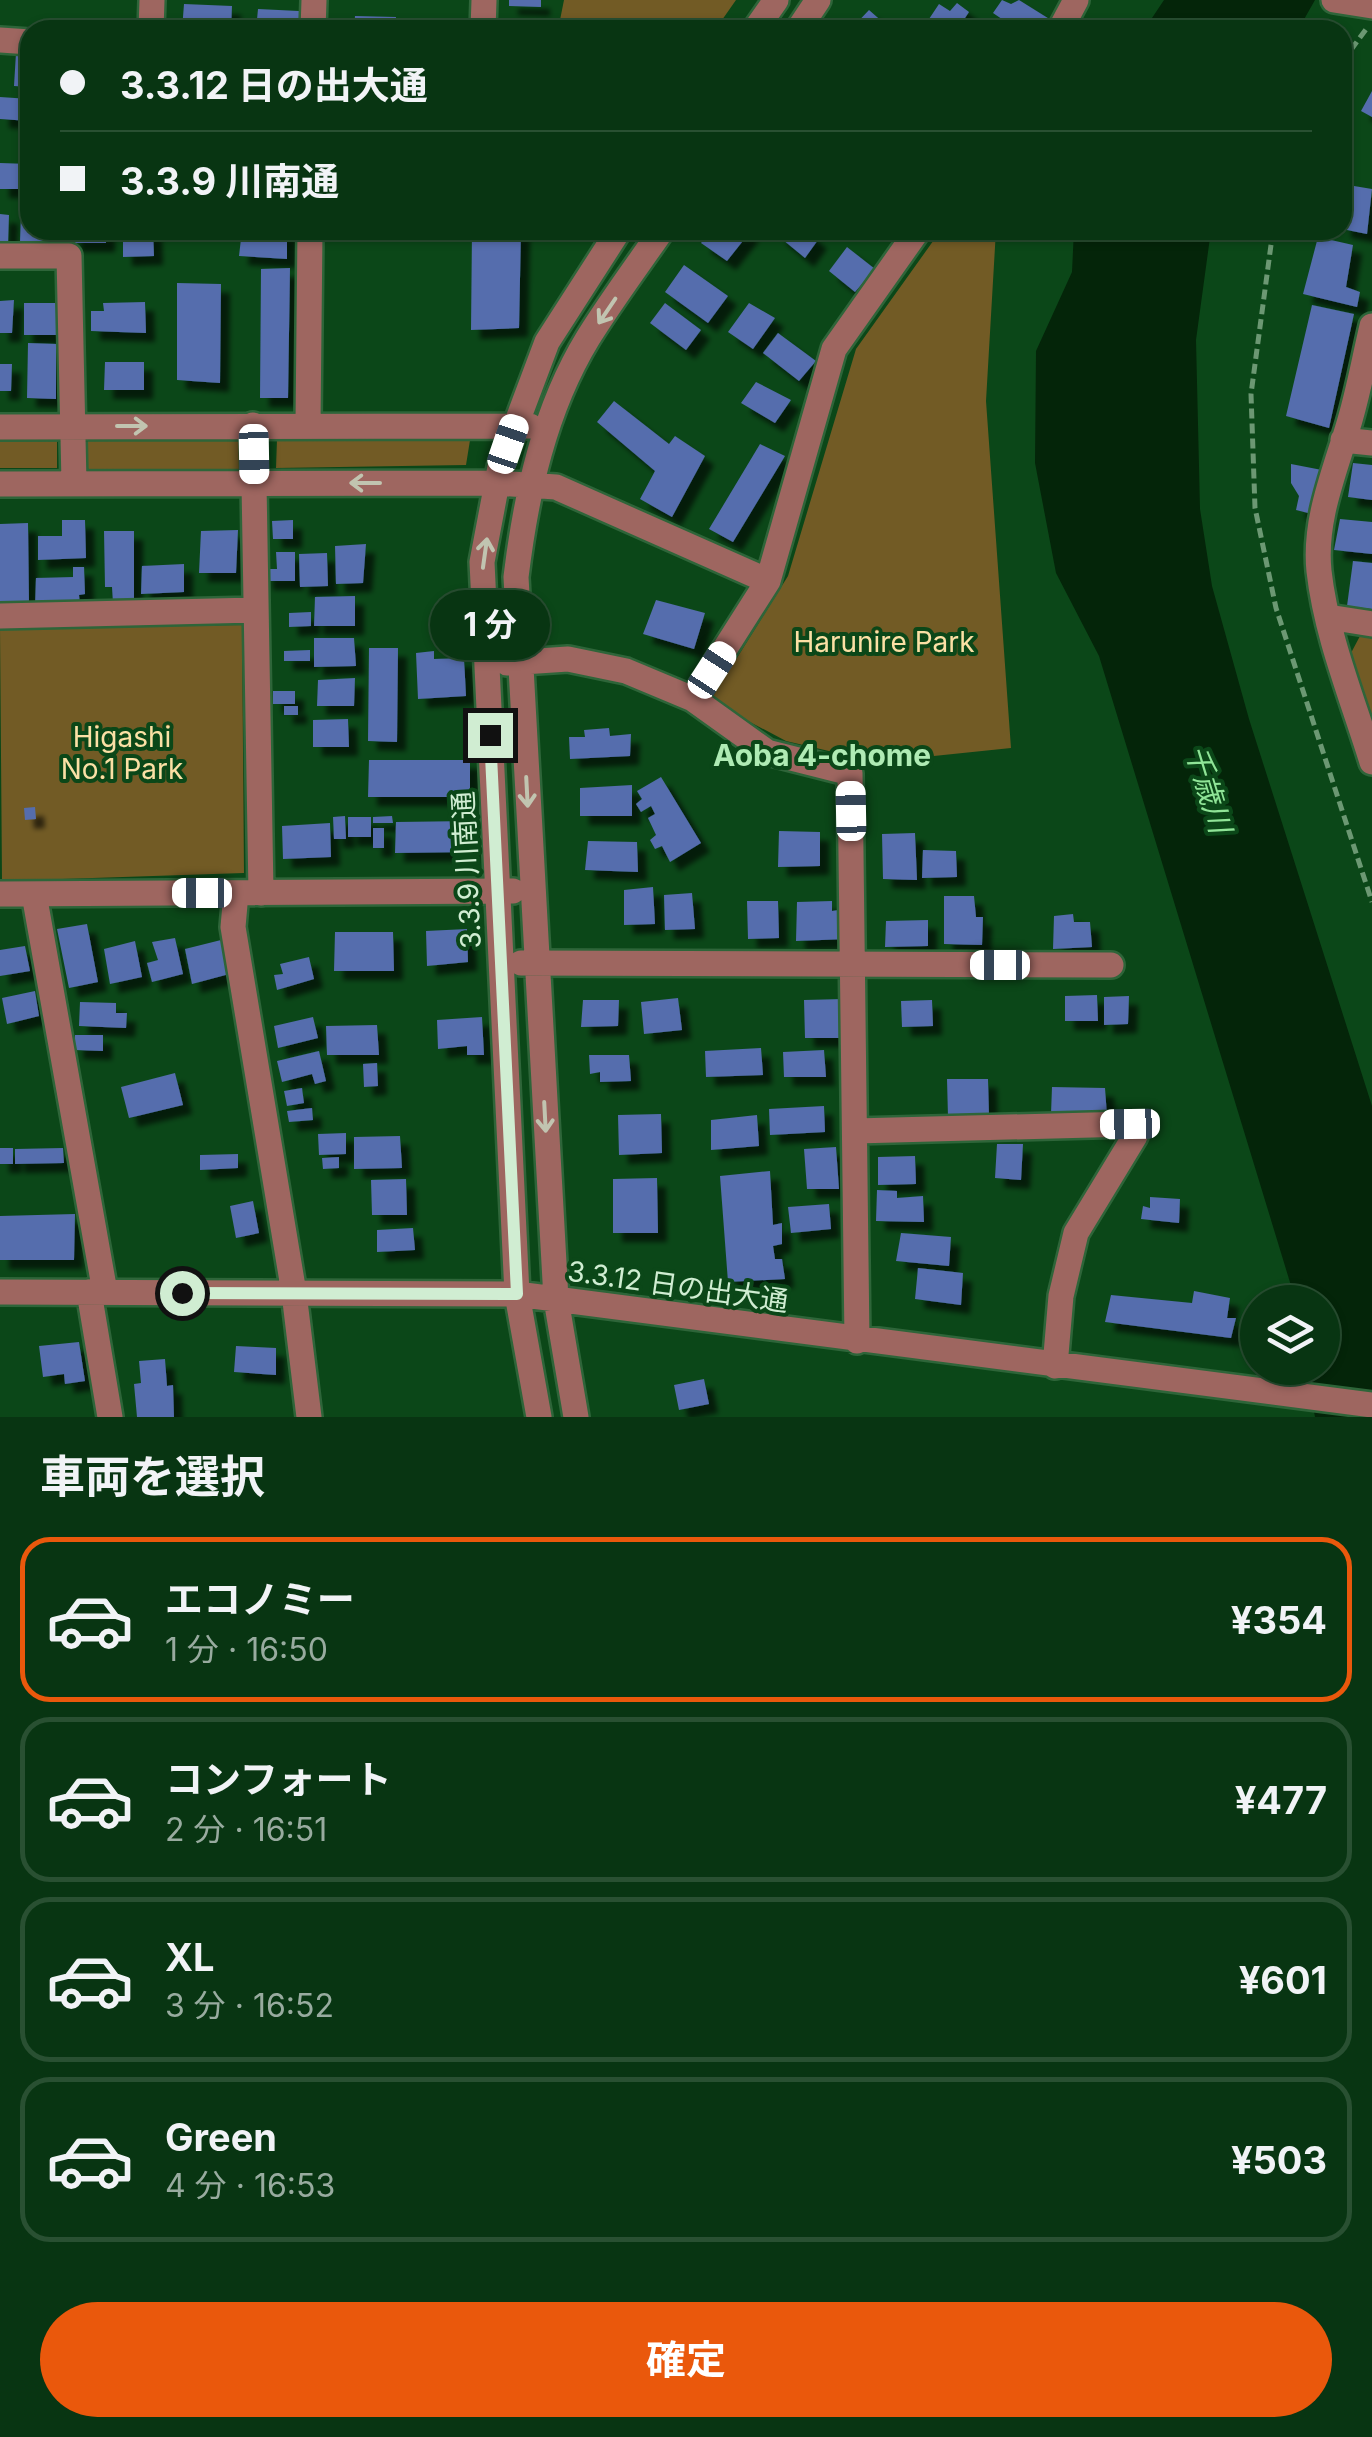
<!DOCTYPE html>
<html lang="ja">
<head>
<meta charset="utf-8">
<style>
	body { margin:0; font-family:Inter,"Noto Sans JP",sans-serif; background:#113d1b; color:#f1f3f6; height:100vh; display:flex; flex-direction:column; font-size:38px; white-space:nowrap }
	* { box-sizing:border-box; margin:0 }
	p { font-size:32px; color:#98ab9f }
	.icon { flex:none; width:55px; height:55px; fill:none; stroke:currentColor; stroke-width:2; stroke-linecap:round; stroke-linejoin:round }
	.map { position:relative; height:1417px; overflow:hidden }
	.side { display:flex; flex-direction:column; background:#083512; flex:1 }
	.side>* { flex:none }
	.top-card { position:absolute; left:20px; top:20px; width:1332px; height:220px; border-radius:30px; box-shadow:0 2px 8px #0004,0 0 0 2px #295032; display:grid; align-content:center; height:220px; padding:0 40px; background:#083512 }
	.tools { position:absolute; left:1240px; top:1285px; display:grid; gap:20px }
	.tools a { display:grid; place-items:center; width:100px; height:100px; border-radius:50%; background:#083512; box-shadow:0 2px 8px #0004,0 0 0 2px #295032; font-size:50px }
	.end { position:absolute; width:45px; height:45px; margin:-22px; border:12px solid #d0edd2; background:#111; box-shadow:0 0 0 5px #111 }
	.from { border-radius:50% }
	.bubble { position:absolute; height:70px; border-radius:35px; background:#083512; box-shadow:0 2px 8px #0004,0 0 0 2px #295032; font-size:32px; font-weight:700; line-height:70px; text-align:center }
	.car { position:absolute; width:30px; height:60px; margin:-30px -15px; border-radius:12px; box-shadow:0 0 8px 2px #0007; background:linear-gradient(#fff 24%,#345 0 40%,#fff 0 76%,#345 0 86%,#fff 0) }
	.top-card b { display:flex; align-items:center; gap:35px; height:95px; font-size:38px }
	.top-card b+b { border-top:2px solid #295032 }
	.top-card i { width:25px; height:25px; background:#f1f3f6 }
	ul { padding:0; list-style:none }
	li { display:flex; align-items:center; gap:30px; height:165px; margin:0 20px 15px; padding:0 20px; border:5px solid #295032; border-radius:30px }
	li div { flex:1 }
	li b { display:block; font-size:38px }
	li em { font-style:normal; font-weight:700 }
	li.active { border-color:#ea580c }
	li>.icon { width:90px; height:90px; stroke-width:1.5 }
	h2 { padding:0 40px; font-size:45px; line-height:120px }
	.cta { display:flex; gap:20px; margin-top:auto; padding:20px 40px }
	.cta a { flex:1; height:115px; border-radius:60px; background:#ea580c; color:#fff; font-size:40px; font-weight:700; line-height:115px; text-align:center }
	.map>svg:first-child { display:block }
</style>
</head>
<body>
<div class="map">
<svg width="1372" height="1417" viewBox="0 0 1372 1417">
	<defs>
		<filter id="shadow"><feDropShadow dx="9" dy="9" stdDeviation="2.5" flood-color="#0009"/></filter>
	</defs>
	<rect width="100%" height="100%" fill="#0b4718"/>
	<path fill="#725b25" d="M564,0h172l-21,30h-157z
		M941,230h55l-10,171 25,347 -135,14 -90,-21 -76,-40 78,-125 68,-227z
		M240,434l-1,37 -151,1v-36z
		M471,434l-5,31 -190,3 1,-29z
		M0,438h57v30h-57z
		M242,625l2,248 -242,8 -2,-253z
		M1360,636l12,2v85l-21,-70z"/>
	<path fill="#042509" d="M1164,0h151l-17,30h-154z
		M1074,230h137l-15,110 4,169 12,77 37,133 123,387v311h-57l-9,-49h16v-66h-26l-197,-646 -43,-83 -21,-110 1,-112 36,-79z"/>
	<path fill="#546dad" filter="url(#shadow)" d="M509,0h32v7l-32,-1z
		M1002,0l9,4 8,-4 32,20 -9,10h-24l-25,-17z
		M957,3l12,9 -12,18h-21l-9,-8 12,-18 11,7z
		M184,4l48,2 -1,24h-49z
		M258,9l41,2v19h-43z
		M869,10l16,14 -4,6h-31z
		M355,16l41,1 -1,13h-41z
		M507,21l31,2 -1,7h-31z
		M16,53l14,1 -1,33 -15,-1z
		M1372,91v26l-11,-6z
		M0,97l30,2v22l-30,-2z
		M0,163l30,1v25h-30z
		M1342,184l30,5 -5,45 -25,-5z
		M21,213l9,1v16h31v13l-41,-1z
		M0,214l9,1 -1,29h-8z
		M72,230h34v13h-34z
		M123,230h30l1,26 -31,1z
		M242,230h45v29l-48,-3z
		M472,230h49l-2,98 -48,2z
		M711,230h35l4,2 -23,29 -26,-18z
		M782,230h24l12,10 -13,18 -28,-23z
		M1318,237l35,8 -7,42 14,5 -3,15 -54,-13z
		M847,247l28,22 -20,23 -26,-21z
		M684,265l44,31 -20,27 -43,-31z
		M290,268l-2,130h-28l1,-129z
		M177,283l44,1 -1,99 -43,-3z
		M14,300l-2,33h-12v-32z
		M145,302l1,31 -55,-2v-20h13l-1,-8z
		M24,303h32l2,32h-34z
		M665,303l36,27 -15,20 -36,-27z
		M749,303l26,15 -22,31 -25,-17z
		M1312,305l42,9 -25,114 -43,-12z
		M778,333l38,28 -17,20 -36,-28z
		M28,343l28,1v55l-29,-1z
		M105,362h39v28h-40z
		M0,364h12l-1,27h-11z
		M756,382l35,18 -16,23 -34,-20z
		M614,401l55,43 6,-8 30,20 -33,61 -32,-18 15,-28 -58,-49z
		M760,444l25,12 -52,86 -24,-13z
		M1353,463l19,2v35l-24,-3z
		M1291,464l31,6 -10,44 -16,-4 3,-14 -8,-13z
		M1340,519l32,3v32l-38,-4z
		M62,520h23l1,38 -48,2v-24h24z
		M293,520v19h-20l-1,-18z
		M28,523l1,81 -29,1v-81z
		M238,530l-2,43h-37l2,-42z
		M104,531h30v71l-21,1 -1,-16h-7z
		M366,544l-3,39 -27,1 -1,-38z
		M276,552h19v29h-31v-12h13z
		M327,553l1,33 -28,1 -1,-33z
		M1353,561l19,2v46l-25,-3z
		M184,564v28l-43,2 1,-28z
		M73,567h11l1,27 -6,1 1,10 -45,2 1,-29 37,-1z
		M355,596v30h-41l1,-29z
		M656,600l49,13 -11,36 -51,-15z
		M311,612v14l-22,1v-14z
		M314,638h40l2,28 -42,1z
		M369,648h29l-1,94 -29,-1z
		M310,650v11h-26v-10z
		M434,651v8l30,-1 2,38 -48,3 -2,-46z
		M355,678l-1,28h-37l1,-26z
		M273,691h22v13h-22z
		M284,706h14v9h-14z
		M348,719l1,28h-36v-27z
		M609,728l1,8 21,-2 -1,22 -60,3 -1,-22h16l-1,-7z
		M369,760h101v37h-102z
		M661,777l40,66 -31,19 -8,-16 -7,3 -5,-9 6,-5 -8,-17 7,-4 -4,-8 -10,6 -5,-8 6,-5 -5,-8z
		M632,785v31h-52v-28z
		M35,807l1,12 -11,1 -1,-12z
		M345,816l1,23h-12l-1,-22z
		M392,816l1,7h-20v-6z
		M348,817h23v20h-23z
		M470,821v31l-75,1 1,-31z
		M330,823l1,34 -48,2 -1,-33z
		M373,828h11v20h-11z
		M779,831l41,1v34l-42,1z
		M915,833l2,47 -34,-1 -1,-45z
		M588,841l49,1 1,30 -53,-2z
		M923,850l33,1 1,26 -35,1z
		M653,887l2,37 -31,1v-35z
		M692,893l3,36 -30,1 -1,-35z
		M944,896h30l2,21h7l-1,28 -38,-1z
		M747,901h31l1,37 -31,1z
		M832,901v10l13,-2 2,30 -51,2 1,-39z
		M1073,914l1,8h16l2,25 -39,2 1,-33z
		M928,920v26l-43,1 1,-26z
		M87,924l11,58 -29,6 -12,-59z
		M467,929l1,33 -41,4 -1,-35z
		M335,932h58l1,39h-60z
		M175,938l8,36 -31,8 -5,-19 11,-3 -6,-18z
		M225,939l8,34 -41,11 -7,-35z
		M135,941l7,36 -32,7 -6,-35z
		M25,946l5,25 -30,5v-26z
		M309,957l5,22 -37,11 -3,-15 9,-1 -3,-10z
		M35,991l4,25 -32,8 -5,-26z
		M1097,995l1,26h-33v-25z
		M1129,996l-1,28 -24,1v-28z
		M678,998l4,32 -38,4 -3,-32z
		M843,999l2,39h-40l-1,-38z
		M583,1000h36l-1,26 -37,1z
		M932,1000l1,26 -31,1 -1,-26z
		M80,1002l36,1v10h11l-1,15 -47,-2z
		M313,1017l5,21 -40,10 -4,-22z
		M482,1017l2,38h-17v-9l-29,3 -1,-29z
		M377,1025l2,30h-52l-1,-29z
		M75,1035h28v16l-29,-1z
		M761,1048l2,27 -57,2 -1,-26z
		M824,1050l2,27h-42l-1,-25z
		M319,1051l7,30 -11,3 -3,-10 -30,8 -5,-21z
		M589,1055h40l2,26 -31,1v-10l-10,2z
		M377,1063l1,23 -14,1 -1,-23z
		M175,1073l8,32 -54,13 -8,-31z
		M947,1079h41l1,37 -41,1z
		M1052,1087l53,1 2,28 -56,-2z
		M302,1088l2,15 -17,3 -3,-15z
		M824,1106l1,26 -55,3 -1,-26z
		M312,1108l1,12 -24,2 -2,-11z
		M661,1114l1,39 -43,2 -1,-40z
		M757,1115l2,31 -48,4v-30z
		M346,1133v21l-27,1 -1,-21z
		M400,1136l2,32 -48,1v-32z
		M997,1144h26l-2,36 -26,-2z
		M836,1147l3,42h-32l-3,-40z
		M0,1148h13v16h-13z
		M63,1148l1,15 -49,1v-15z
		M238,1154v14l-38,2v-15z
		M915,1156l1,28 -38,1v-28z
		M339,1157v11l-16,1 -1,-11z
		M770,1171l3,54 9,-2v21l-9,2 2,13h7l3,20 -57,3 -8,-106z
		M657,1178l1,55h-45v-54z
		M406,1179l1,36h-35l-1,-35z
		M877,1190l20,1v7l26,-2 1,26 -48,-1z
		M1150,1197l30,2 -1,24 -38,-4 2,-13 7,2z
		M253,1201l6,32 -23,5 -6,-32z
		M829,1204l2,25 -40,4 -3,-26z
		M75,1214l-1,46h-74v-44z
		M413,1228l2,22 -38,2v-22z
		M901,1233l50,4 -2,29 -53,-5z
		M918,1268l45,5 -2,32 -46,-6z
		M1194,1291l36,7 -3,20h9l-5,20 -126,-16 6,-27 81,8z
		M79,1342l6,39 -20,3 -1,-10 -21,3 -4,-31z
		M236,1346l40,2v27l-42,-3z
		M165,1359l2,27 6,-1 1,32h-37l-3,-33 7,-1 -2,-22z
		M704,1379l5,25 -30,6 -5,-25z"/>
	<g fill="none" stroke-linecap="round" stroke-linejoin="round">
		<g stroke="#2e6539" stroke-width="30">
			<path id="minor" d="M1334,0l38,6
				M151,30l1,-30
				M313,30l1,-30
				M483,30l1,-30
				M755,30l21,-30
				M798,30l20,-30
				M1060,30l16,-30
				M0,40l30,2
				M0,256h69l5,227
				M1372,326c-8,34 -14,70 -25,104 -14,46 -33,92 -28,141 7,64 34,129 53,191
				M308,424l2,-194
				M253,425l8,468
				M0,427l530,-1
				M1343,440l29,3
				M0,484l497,-1 59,4 212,94
				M0,616l256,-6
				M1328,617l44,7
				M507,663l61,-4 58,12 67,28 74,53 83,21 7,568
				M693,699l75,-118 66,-232 84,-119
				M236,893l-3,34 61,366 15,124
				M0,894l513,-3
				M34,894l71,398
				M521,963l590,2
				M855,1131l275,-7 5,12 -59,97 -15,63 -6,70
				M0,1292l517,2 855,111
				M89,1292l21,125
				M539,1417l-22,-123 -35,-732 18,-95 47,-125 72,-112
				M576,1417l-20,-118 -40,-722c10,-82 28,-167 72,-239 23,-37 49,-72 74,-108"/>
		</g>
		<path stroke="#6c9873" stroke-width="5" stroke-dasharray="10 5" stroke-linecap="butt" d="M1342,62l25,-34
			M1273,230l-22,164 4,114 21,100 96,294"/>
		<use href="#minor" stroke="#9e6660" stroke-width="25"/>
	</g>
	<defs><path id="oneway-shaft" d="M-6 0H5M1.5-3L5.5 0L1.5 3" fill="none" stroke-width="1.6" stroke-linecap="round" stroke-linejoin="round" transform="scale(2.5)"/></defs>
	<g stroke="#c1c4b0">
		<use href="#oneway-shaft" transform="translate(607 311) rotate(124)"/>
		<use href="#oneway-shaft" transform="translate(132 426)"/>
		<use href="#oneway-shaft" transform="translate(365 483) rotate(180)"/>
		<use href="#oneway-shaft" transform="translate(485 553) rotate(-82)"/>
		<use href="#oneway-shaft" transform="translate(527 792) rotate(87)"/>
		<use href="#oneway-shaft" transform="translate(545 1117) rotate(87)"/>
	</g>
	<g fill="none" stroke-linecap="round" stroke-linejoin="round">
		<path stroke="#d0edd2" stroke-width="12" d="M182,1293l335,1 -27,-559"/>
	</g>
	<g text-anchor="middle" stroke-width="8" stroke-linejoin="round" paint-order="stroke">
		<g font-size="28" fill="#fbe0a5" stroke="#0b4718">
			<text x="884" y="652">Harunire Park</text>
			<text x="122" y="747">Higashi<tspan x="122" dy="32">No.1 Park</tspan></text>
		</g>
		<g font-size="28" fill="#d0edd2" stroke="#0b4718">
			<text transform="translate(467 870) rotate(-93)" y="10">3.3.9 川南通</text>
			<text transform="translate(678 1286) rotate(8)" y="10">3.3.12 日の出大通</text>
		</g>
		<g font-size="30" font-weight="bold" fill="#afebb4" stroke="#0b4718">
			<text x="822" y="766">Aoba 4-chome</text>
		</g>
		<g font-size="30" font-style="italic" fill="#8fe497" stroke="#0b4718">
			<text transform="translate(1208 789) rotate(73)" y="10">千歳川</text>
		</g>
	</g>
</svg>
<div class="tools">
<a><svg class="icon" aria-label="layers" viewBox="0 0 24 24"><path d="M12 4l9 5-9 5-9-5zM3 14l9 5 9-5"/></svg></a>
</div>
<i class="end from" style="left:182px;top:1293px"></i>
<i class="end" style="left:490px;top:735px"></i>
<div class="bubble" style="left:430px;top:590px;width:120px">1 分</div>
<i class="car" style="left:508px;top:444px;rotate:19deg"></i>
<i class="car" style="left:254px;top:454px;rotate:179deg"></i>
<i class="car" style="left:712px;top:670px;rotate:33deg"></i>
<i class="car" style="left:851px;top:811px;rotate:359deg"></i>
<i class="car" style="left:202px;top:893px;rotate:270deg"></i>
<i class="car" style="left:1000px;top:965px;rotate:270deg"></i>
<i class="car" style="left:1130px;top:1124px;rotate:269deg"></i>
<div class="top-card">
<b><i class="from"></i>3.3.12 日の出大通</b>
<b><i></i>3.3.9 川南通</b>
</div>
</div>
<section class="side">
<h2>車両を選択</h2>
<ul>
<li class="active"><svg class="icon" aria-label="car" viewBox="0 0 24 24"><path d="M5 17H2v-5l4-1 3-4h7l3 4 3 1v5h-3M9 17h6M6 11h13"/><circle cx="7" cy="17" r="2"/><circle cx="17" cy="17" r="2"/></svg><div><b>エコノミー</b><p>1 分 · 16:50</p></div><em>¥354</em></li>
<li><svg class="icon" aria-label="car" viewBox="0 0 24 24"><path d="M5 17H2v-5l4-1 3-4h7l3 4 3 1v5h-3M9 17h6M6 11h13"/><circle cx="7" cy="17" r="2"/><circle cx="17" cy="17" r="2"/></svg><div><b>コンフォート</b><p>2 分 · 16:51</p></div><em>¥477</em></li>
<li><svg class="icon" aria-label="car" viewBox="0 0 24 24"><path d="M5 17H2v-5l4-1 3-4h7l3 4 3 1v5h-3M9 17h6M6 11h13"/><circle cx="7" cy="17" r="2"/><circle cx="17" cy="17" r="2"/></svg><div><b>XL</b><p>3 分 · 16:52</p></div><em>¥601</em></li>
<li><svg class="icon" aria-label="car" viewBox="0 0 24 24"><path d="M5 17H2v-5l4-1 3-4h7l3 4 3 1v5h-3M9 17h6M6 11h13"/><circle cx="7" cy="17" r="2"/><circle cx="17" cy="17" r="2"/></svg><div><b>Green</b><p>4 分 · 16:53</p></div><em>¥503</em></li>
</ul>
<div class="cta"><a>確定</a></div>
</section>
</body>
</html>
